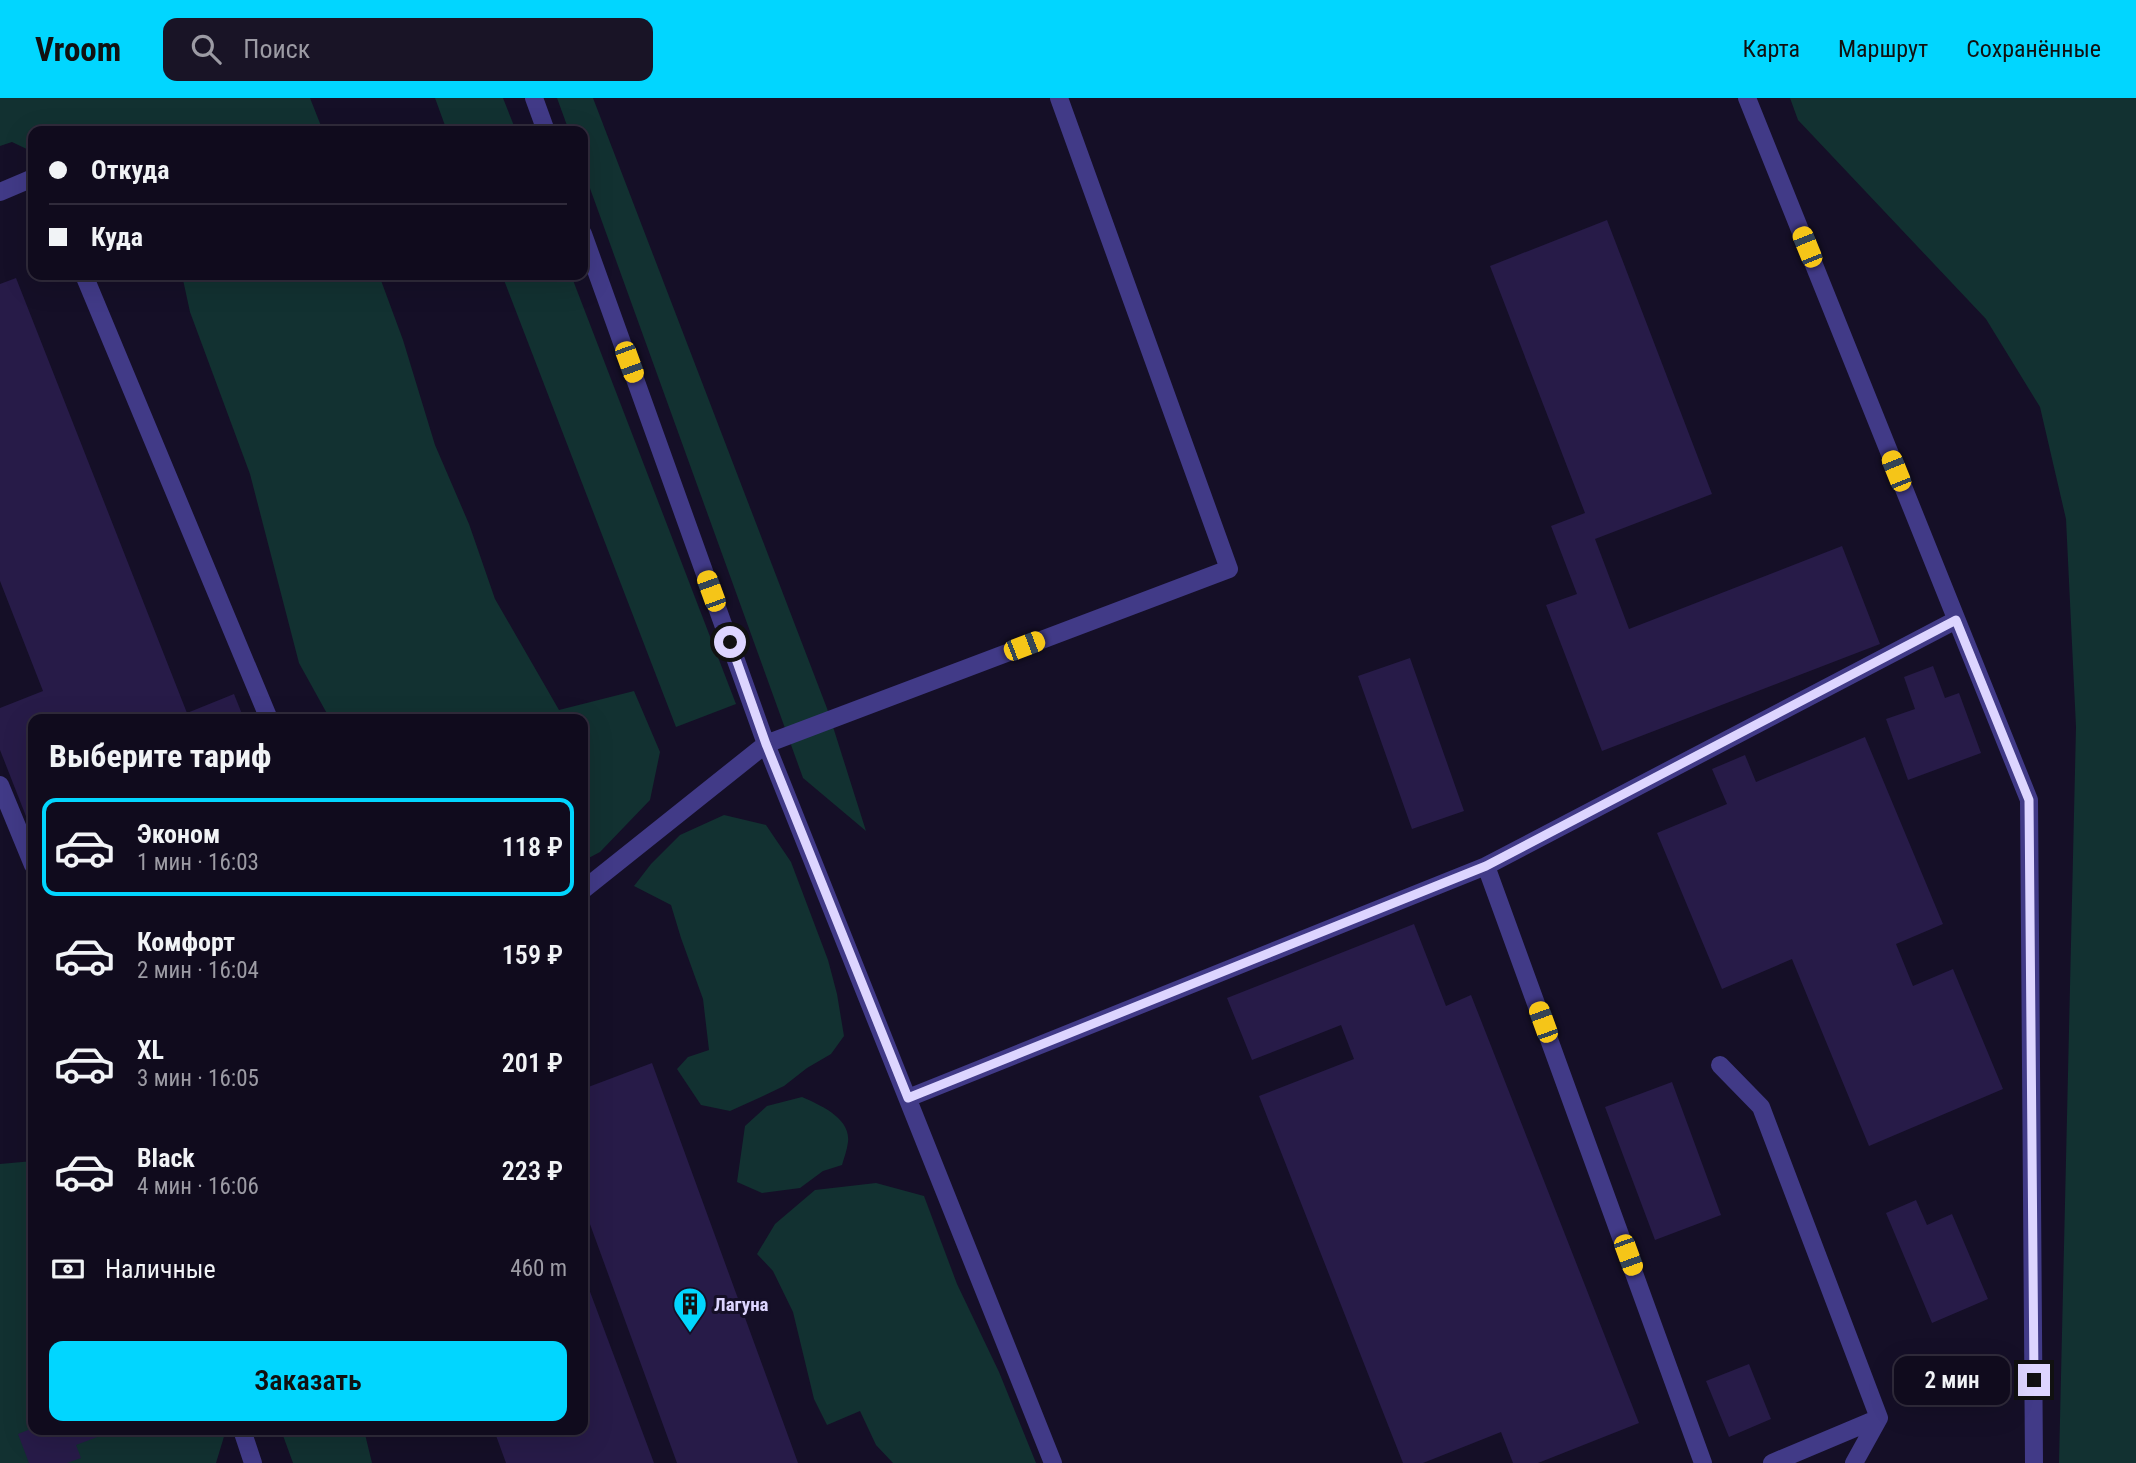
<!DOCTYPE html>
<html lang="ru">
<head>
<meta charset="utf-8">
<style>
	body { margin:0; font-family:"Roboto Condensed",sans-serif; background:#191426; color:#f1f3f6; height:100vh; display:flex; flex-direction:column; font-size:26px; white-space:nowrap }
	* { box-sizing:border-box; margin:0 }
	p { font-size:23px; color:#9c9ba4 }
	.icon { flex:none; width:38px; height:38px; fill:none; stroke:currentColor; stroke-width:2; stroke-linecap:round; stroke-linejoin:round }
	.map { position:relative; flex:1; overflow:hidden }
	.panel { position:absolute; left:28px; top:616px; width:560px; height:721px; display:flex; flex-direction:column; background:#100b1d; border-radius:14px; box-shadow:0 7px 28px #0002,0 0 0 2px #302b3b }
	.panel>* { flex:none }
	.hud { position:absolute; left:28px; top:28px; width:560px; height:154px; border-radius:14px; box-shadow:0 7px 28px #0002,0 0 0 2px #302b3b; display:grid; align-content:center; height:154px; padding:0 21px; background:#100b1d }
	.end { position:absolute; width:32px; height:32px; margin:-16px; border:9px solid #ddd5ff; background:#111; box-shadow:0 0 0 4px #111 }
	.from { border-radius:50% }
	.bubble { position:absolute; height:49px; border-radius:14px; background:#100b1d; box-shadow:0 7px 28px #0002,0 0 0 2px #302b3b; font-size:23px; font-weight:600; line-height:49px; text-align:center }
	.car { position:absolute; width:21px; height:42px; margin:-21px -10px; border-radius:9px; box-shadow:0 0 5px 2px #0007; background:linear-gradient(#f5c518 24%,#345 0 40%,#f5c518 0 76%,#345 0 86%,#f5c518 0) }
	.hud b { display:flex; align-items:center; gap:24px; height:66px; font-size:26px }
	.hud b+b { border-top:2px solid #302b3b }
	.hud i { width:18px; height:18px; background:#f1f3f6 }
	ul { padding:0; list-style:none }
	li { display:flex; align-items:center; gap:21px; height:98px; margin:0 14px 10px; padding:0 7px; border:4px solid transparent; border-radius:14px }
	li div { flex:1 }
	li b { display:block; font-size:26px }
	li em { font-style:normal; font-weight:600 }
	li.current { border-color:#01d6ff }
	li>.icon { width:63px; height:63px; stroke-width:1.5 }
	h2 { padding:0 21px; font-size:32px; line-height:84px }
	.pay { display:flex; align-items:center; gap:18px; height:77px; padding:0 21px; font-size:26px }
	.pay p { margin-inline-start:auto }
	.action { display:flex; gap:14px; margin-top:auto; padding:14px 21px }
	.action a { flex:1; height:80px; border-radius:14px; background:#01d6ff; color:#111; font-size:28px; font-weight:600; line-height:80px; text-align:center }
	header { display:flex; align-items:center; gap:42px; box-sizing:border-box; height:98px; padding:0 35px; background:#01d6ff; color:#111 }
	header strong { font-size:33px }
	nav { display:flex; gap:38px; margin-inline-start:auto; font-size:24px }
	.search { width:490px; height:63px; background:#191426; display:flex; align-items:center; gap:18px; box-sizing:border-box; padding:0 24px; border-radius:14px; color:#9c9ba4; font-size:26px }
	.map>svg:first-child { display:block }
</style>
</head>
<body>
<header>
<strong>Vroom</strong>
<div class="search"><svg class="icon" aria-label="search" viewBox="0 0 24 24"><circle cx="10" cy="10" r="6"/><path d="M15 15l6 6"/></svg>Поиск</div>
<nav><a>Карта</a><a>Маршрут</a><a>Сохранённые</a></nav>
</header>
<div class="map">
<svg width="2136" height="1365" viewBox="0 0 2136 1365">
	<rect width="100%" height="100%" fill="#150f27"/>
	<path fill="#123131" d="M0,0h310l13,33h-290v21l-21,-10 -12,4z
		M435,0h68l13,33h-69z
		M557,0h36l235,613 38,120 -63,-53 -220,-609v-38h-14z
		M1790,0h346v1365h-77l17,-736 -10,-208 -26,-112 -54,-88 -188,-199z
		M182,177h197l24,65 32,105 34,79 26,75 64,111 75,-19 26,61 -10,48 -50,52 -17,9v-142h-253l-31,-56 -49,-189 -60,-162z
		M502,177h69l165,429 -60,23z
		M724,717l42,10 25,37 37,98 9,34 7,42 -13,18 -24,14 -23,18 -23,11 -31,14 -29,-6 -24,-36 11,-12 21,-7 -6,-51 -22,-61 -10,-33 -37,-19 17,-22 29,-29z
		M802,999c18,8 49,21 46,45 -1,8 -4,16 -6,23l-19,6 -23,17 -38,5 -25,-11 8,-56 22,-20z
		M33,1063v269h193l-10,33h-216v-299z
		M876,1085l48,13 33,88 42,88 37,91h-143l-17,-18 -16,-34 -33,14 -13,-26 -21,-87 -20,-41 -16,-17 18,-30 40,-34z
		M281,1332h83l8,33h-79z"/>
	<path fill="#271b48" d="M1607,122l105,274 -117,45 34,90 213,-83 38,98 -278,107 -56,-146 31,-11 -26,-68 34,-13 -95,-247z
		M16,180l171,435 47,-19 10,25h-211v115l-33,-84v-42l43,-17 -43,-110v-297z
		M1410,560l54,153 -52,18 -54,-153z
		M1933,568l12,32 14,-5 22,60 -73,27 -22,-61 29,-10 -11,-32z
		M1865,639l78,187 -47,20 17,42 40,-17 50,120 -134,57 -77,-187 -70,30 -65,-156 70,-29 -15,-35 33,-14 11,27z
		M1414,826l32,82 25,-11 168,428 -101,40h-25l-12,-31 -78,31h-20l-144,-367 95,-37 -13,-34 -89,35 -25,-62z
		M652,965l146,400h-121l-94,-258v-116z
		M1672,984l49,133 -66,25 -50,-133z
		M1916,1102l11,25 25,-11 36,85 -56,24 -46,-110z
		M583,1175l71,190h-148l-12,-33h89z
		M1749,1266l22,55 -42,18 -23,-56z
		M33,1330v2h83l-40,15 5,13 -14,5h-38l-11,-29z"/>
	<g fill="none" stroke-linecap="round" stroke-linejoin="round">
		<path stroke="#413a87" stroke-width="18" d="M534,0l12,33
			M1747,0l282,702 5,663
			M0,94l33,-14
			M583,136l183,510 287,719
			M84,177l185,444
			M0,687l33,80
			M1486,768l470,-246
			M583,792l183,-146 463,-175 -170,-471
			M1720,967l41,42 118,311 -107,45
			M908,1000l578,-232 217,597
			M242,1332l11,33
			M1854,1365l25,-45"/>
	</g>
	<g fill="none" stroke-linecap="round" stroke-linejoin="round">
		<path stroke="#ddd5ff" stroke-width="9" d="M730,544l36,102 142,354 578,-232 470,-246 73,180 5,580"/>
	</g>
	<defs>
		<g id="building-pin" transform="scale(1.75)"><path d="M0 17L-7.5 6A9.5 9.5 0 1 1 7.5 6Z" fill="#01d6ff" stroke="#150f27"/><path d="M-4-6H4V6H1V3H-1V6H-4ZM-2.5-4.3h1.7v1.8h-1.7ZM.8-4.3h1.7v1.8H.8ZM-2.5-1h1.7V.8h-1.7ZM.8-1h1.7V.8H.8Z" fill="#111"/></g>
	</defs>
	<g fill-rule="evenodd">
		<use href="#building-pin" x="690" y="1206"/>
	</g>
	<g text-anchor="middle" stroke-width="6" stroke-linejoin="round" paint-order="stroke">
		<g font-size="19" font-weight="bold" fill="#ddd5ff" stroke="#150f27" text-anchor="start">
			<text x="714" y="1213">Лагуна</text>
		</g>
	</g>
</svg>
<i class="end from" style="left:730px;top:544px"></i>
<i class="end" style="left:2034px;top:1282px"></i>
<div class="bubble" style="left:1894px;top:1258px;width:116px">2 мин</div>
<i class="car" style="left:1807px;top:149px;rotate:338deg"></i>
<i class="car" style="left:629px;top:264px;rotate:160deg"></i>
<i class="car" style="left:1896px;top:373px;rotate:338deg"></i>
<i class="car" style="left:711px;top:493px;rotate:340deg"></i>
<i class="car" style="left:1024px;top:548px;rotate:69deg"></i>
<i class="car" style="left:1543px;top:924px;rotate:340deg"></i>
<i class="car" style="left:1628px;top:1157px;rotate:160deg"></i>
<div class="hud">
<b><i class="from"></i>Откуда</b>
<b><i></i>Куда</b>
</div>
<section class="panel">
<h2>Выберите тариф</h2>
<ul>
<li class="current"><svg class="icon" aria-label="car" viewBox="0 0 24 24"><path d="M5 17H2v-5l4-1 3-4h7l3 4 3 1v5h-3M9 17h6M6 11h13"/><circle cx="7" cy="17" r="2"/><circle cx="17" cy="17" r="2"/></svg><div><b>Эконом</b><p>1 мин · 16:03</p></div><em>118 ₽</em></li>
<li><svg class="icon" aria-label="car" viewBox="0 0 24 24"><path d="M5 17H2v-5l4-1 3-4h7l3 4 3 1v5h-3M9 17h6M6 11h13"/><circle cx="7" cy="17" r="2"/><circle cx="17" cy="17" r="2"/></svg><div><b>Комфорт</b><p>2 мин · 16:04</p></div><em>159 ₽</em></li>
<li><svg class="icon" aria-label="car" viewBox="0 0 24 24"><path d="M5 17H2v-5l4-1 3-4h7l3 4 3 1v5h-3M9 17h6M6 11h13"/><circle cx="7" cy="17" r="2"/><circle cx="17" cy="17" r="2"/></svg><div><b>XL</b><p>3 мин · 16:05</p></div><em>201 ₽</em></li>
<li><svg class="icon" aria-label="car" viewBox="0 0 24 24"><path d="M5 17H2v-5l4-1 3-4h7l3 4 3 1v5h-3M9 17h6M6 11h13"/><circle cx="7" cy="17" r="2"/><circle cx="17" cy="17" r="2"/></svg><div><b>Black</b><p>4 мин · 16:06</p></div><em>223 ₽</em></li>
</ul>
<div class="pay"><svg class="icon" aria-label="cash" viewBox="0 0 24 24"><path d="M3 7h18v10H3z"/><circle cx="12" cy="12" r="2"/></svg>Наличные<p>460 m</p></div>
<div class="action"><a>Заказать</a></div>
</section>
</div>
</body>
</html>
